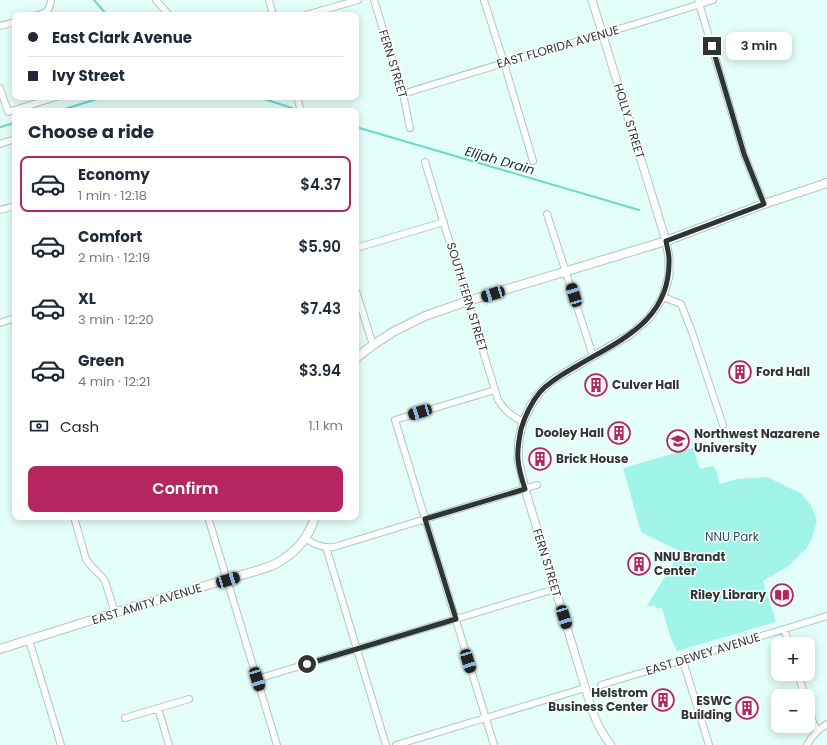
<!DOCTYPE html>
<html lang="en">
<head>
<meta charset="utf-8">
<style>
	body { margin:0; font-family:Poppins,sans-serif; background:#f2f2f3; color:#1f2937; height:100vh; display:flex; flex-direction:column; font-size:15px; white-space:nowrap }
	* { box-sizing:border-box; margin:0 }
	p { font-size:13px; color:#747a83 }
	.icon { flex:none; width:22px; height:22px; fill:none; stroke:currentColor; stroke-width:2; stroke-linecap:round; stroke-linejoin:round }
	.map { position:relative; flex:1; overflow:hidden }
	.details { position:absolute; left:12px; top:108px; width:347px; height:412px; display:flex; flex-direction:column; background:#fff; border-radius:8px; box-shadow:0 2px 10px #0003 }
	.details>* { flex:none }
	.guide { position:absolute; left:12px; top:12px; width:347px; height:88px; border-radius:8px; box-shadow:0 2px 10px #0003; display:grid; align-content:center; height:88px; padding:0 16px; background:#fff }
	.controls { position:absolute; left:771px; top:637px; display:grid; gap:8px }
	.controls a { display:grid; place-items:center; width:44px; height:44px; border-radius:8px; background:#fff; box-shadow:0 2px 10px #0003; font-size:20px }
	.end { position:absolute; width:18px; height:18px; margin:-9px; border:5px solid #2d3635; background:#fff; box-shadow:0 0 0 2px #fff }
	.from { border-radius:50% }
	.bubble { position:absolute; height:28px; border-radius:8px; background:#fff; box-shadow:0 2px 10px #0003; font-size:13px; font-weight:600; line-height:28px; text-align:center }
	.car { position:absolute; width:12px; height:24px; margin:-12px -6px; border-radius:5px; box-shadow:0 0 3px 1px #0007; background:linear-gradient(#222 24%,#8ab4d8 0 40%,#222 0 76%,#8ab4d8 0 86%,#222 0) }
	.guide b { display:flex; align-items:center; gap:14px; height:38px; font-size:15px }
	.guide b+b { border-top:1px solid #e0e1e3 }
	.guide i { width:10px; height:10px; background:#1f2937 }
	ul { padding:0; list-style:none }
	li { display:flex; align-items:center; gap:12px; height:56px; margin:0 8px 6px; padding:0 8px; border:2px solid transparent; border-radius:8px }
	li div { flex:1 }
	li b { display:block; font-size:15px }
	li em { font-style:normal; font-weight:600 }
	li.on { border-color:#b4265d }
	li>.icon { width:36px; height:36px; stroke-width:1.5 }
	h2 { padding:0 16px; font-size:18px; line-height:48px }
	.pay { display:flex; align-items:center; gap:10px; height:44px; padding:0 16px; font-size:15px }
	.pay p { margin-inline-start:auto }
	.action { display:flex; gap:8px; margin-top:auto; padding:8px 16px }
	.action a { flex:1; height:46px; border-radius:8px; background:#b4265d; color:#fff; font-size:16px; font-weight:600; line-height:46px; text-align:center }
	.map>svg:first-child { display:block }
</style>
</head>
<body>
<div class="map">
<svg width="827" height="745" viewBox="0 0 827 745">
	<rect width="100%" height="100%" fill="#e4fef9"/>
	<path fill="#a0f5e8" d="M693,448l7,21 13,-3 3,4 4,14 17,-5 30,-2 33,16 11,12 6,16 -5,17 -6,11 -19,18 -24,14 13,41 -99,29 -7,-15 -8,-28 -4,1 -4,-4 -8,2 33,-53 -2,-4 -36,-18 -18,-64z"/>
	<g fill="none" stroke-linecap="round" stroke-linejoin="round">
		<path stroke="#6dd9c9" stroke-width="2" d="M94,0l13,15
			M258,97l34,11
			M58,111l46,-14
			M0,127l15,-4
			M356,127l283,83"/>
		<g stroke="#aec7c2" stroke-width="8">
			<path id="minor" d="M156,0l13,15
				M269,0l4,15
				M374,0l29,94 7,34
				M484,0l20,63 29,98
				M698,0l46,154 20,50
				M38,15c9,-2 12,-6 13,-15
				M306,15l52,-15
				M0,26l15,-4
				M0,88l8,24 48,-15
				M403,94c103,-33 208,-61 310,-94
				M297,97l4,14
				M0,144l15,-5
				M425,162l73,238c7,11 14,16 25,22
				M0,210l15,-4
				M547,214l46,142
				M356,248l88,-26
				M356,291l17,54
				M663,297l18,7 11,28 31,93
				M0,323l15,-5
				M74,517l12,42c5,9 14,14 19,22l10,32
				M208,517l69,228
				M305,538c10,7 17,10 29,9l203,-62
				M326,547l60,198
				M784,629l5,15
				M29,640l32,105
				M683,661l26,84
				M798,674l7,22
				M257,679l298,-90
				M601,685l226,-69
				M808,707l5,15 4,8
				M158,708l11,37
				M125,718l64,-19
				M396,745l189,-57
				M494,745l-99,-325 100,-30
				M807,745c5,-9 10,-15 20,-21"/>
		</g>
		<g stroke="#aec7c2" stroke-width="9">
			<path id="tertiary" d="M592,0l74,241 3,17v18l-6,21 -14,21 -18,16 -78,46 -12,11 -10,14 -8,17 -4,17 -1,20 7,30 67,221c5,14 10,24 19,35"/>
		</g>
		<g stroke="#aec7c2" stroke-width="10">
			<path id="secondary" d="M356,358l17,-13 20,-13 32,-16 43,-15 198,-60 98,-37 63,-21
				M0,649l133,-42 126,-37c6,-2 13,-4 18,-7 18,-10 32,-26 38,-46"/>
		</g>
		<use href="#minor" stroke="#fff" stroke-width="6"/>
		<use href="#tertiary" stroke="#fff" stroke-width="7"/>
		<use href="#secondary" stroke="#fff" stroke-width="8"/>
	</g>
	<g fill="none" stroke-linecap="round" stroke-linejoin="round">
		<path stroke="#2d3635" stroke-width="5" d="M307,664l149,-45 -31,-100 100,-30c-3,-9 -6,-19 -7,-29 -1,-10 1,-21 3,-31 4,-13 10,-26 19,-37 10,-11 23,-18 35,-25 45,-27 96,-46 94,-108 0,-6 -2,-12 -3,-18l98,-37 -20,-50 -32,-108"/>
	</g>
	<defs>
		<g id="building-ring" transform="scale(1.15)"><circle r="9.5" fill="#fff" stroke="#b4265d" stroke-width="1.5"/><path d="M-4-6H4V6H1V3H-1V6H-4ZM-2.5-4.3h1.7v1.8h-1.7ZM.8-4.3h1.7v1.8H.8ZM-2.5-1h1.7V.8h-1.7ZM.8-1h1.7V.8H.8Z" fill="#b4265d"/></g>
		<g id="university-ring" transform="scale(1.15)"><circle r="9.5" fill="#fff" stroke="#b4265d" stroke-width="1.5"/><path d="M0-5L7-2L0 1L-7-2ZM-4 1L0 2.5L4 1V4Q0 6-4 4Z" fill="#b4265d"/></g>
		<g id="library-ring" transform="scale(1.15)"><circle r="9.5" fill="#fff" stroke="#b4265d" stroke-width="1.5"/><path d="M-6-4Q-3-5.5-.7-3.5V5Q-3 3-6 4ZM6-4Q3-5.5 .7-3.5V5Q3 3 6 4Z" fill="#b4265d"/></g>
	</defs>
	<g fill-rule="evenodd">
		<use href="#building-ring" x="740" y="372"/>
		<use href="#building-ring" x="596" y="385"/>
		<use href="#building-ring" x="619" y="433"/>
		<use href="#university-ring" x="678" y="441"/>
		<use href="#building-ring" x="540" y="459"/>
		<use href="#building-ring" x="639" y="564"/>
		<use href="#library-ring" x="782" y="595"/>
		<use href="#building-ring" x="663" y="700"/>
		<use href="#building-ring" x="747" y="708"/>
	</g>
	<g text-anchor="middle" stroke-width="3" stroke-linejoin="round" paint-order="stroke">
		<g font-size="12" fill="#2d3635" stroke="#fff">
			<text transform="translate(558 47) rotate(-16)" y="4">EAST FLORIDA AVENUE</text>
			<text transform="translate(393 64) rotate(73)" y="4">FERN STREET</text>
			<text transform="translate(629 121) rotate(73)" y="4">HOLLY STREET</text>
			<text transform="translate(467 297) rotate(73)" y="4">SOUTH FERN STREET</text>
			<text transform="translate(547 563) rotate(73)" y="4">FERN STREET</text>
			<text transform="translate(147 604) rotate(-17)" y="4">EAST AMITY AVENUE</text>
			<text transform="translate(703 654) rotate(-17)" y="4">EAST DEWEY AVENUE</text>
		</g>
		<g font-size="12" font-weight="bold" fill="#2d3635" stroke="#fff" text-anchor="start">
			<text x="756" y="376">Ford Hall</text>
			<text x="612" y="389">Culver Hall</text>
			<text x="604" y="437" text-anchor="end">Dooley Hall</text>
			<text x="694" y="438">Northwest Nazarene<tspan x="694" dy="14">University</tspan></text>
			<text x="556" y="463">Brick House</text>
			<text x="654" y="561">NNU Brandt<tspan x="654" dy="14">Center</tspan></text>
			<text x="766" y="599" text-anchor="end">Riley Library</text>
			<text x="648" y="697" text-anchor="end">Helstrom<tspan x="648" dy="14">Business Center</tspan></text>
			<text x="732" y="705" text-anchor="end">ESWC<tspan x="732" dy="14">Building</tspan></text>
		</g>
		<g font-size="12" fill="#26554e" stroke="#fff">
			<text x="732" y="541">NNU Park</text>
		</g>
		<g font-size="13" font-style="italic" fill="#00342e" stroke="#fff">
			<text transform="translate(500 160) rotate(16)" y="5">Elijah Drain</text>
		</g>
	</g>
</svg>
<div class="controls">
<a>+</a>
<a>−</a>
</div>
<i class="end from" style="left:307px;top:664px"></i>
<i class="end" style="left:712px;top:46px"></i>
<div class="bubble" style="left:726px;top:32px;width:66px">3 min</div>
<i class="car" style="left:493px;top:294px;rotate:253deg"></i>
<i class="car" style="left:574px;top:295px;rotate:343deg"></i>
<i class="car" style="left:420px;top:412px;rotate:253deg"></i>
<i class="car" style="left:228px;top:580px;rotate:73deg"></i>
<i class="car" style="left:564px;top:617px;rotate:163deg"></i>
<i class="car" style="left:468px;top:661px;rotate:163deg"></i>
<i class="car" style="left:257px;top:679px;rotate:163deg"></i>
<div class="guide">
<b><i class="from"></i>East Clark Avenue</b>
<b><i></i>Ivy Street</b>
</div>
<section class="details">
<h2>Choose a ride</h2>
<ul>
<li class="on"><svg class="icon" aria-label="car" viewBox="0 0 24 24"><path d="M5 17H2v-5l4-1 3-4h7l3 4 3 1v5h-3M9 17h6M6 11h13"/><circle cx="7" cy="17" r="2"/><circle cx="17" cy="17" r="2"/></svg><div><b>Economy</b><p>1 min · 12:18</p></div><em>$4.37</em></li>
<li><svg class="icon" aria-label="car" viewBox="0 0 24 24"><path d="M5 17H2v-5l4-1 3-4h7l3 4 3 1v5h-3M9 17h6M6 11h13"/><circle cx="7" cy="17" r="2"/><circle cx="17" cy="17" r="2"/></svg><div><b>Comfort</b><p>2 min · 12:19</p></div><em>$5.90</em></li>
<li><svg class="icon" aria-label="car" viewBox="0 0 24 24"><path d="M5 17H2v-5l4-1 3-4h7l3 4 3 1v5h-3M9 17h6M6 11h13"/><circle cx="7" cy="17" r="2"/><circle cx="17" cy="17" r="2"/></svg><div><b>XL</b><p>3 min · 12:20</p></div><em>$7.43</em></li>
<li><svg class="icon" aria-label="car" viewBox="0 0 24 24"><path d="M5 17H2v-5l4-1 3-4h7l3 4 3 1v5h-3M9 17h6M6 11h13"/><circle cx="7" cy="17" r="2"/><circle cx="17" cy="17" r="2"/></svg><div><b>Green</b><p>4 min · 12:21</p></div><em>$3.94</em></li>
</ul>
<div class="pay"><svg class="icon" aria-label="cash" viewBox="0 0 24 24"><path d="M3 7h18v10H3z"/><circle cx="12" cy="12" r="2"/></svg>Cash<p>1.1 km</p></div>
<div class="action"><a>Confirm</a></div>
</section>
</div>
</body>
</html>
